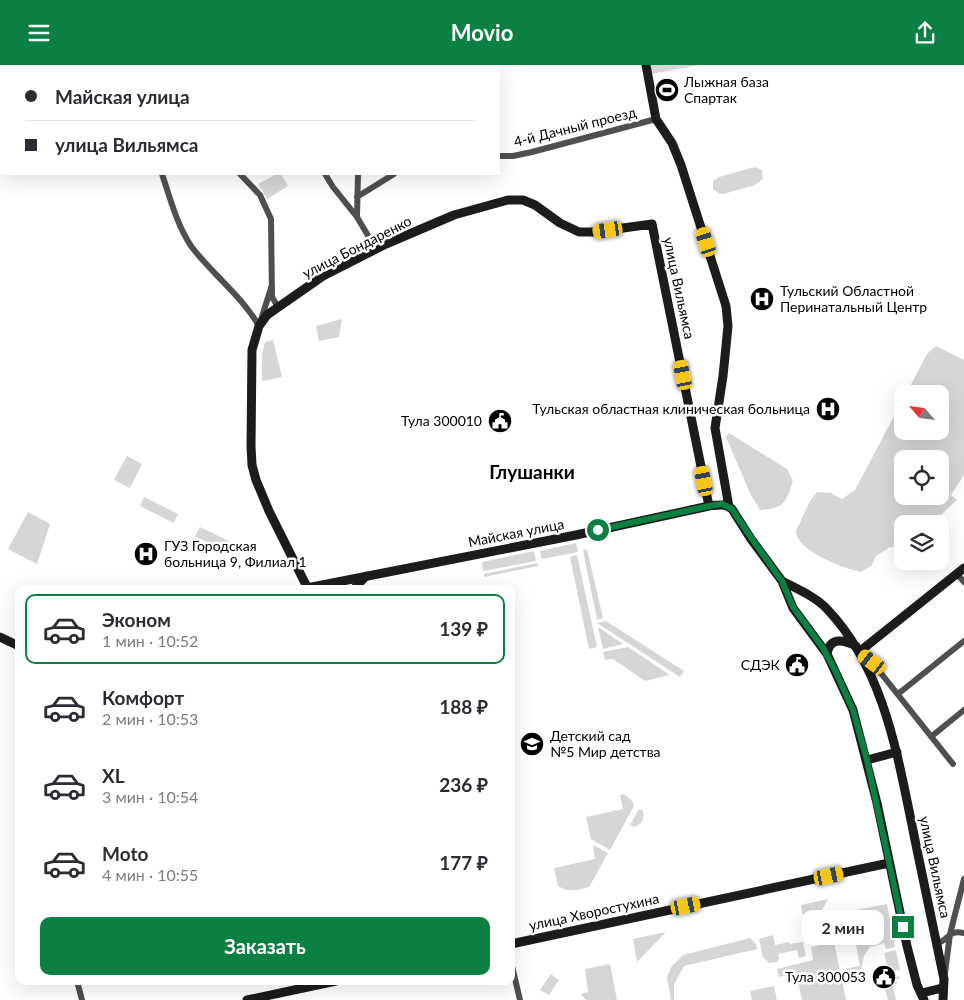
<!DOCTYPE html>
<html lang="ru">
<head>
<meta charset="utf-8">
<style>
	body { margin:0; font-family:Lato,sans-serif; background:#f2f2f3; color:#2b2b33; height:100vh; display:flex; flex-direction:column; font-size:19px; white-space:nowrap }
	* { box-sizing:border-box; margin:0 }
	p { font-size:16px; color:#7c7c81 }
	.icon { flex:none; width:28px; height:28px; fill:none; stroke:currentColor; stroke-width:2; stroke-linecap:round; stroke-linejoin:round }
	.map { position:relative; flex:1; overflow:hidden }
	.panel { position:absolute; left:15px; top:520px; width:500px; height:400px; display:flex; flex-direction:column; background:#fff; border-radius:10px; box-shadow:0 5px 20px #0002 }
	.panel>* { flex:none }
	.top-card { position:absolute; left:0px; top:0px; width:500px; height:110px; box-shadow:0 5px 20px #0002; display:grid; align-content:center; height:110px; padding:0 25px; background:#fff }
	.needle { width:32px; rotate:298deg }
	.buttons { position:absolute; left:894px; top:320px; display:grid; gap:10px }
	.buttons a { display:grid; place-items:center; width:55px; height:55px; border-radius:10px; background:#fff; box-shadow:0 5px 20px #0002; font-size:25px }
	.end { position:absolute; width:22px; height:22px; margin:-11px; border:6px solid #0b8043; background:#fff; box-shadow:0 0 0 2px #fff }
	.from { border-radius:50% }
	.bubble { position:absolute; height:35px; border-radius:10px; background:#fff; box-shadow:0 5px 20px #0002; font-size:16px; font-weight:700; line-height:35px; text-align:center }
	.car { position:absolute; width:15px; height:30px; margin:-15px -8px; border-radius:6px; box-shadow:0 0 4px 1px #0007; background:linear-gradient(#f5c518 24%,#345 0 40%,#f5c518 0 76%,#345 0 86%,#f5c518 0) }
	.top-card b { display:flex; align-items:center; gap:18px; height:48px; font-size:19px }
	.top-card b+b { border-top:1px solid #e1e1e2 }
	.top-card i { width:12px; height:12px; background:#2b2b33 }
	ul { padding:9px 0 0; list-style:none }
	li { display:flex; align-items:center; gap:15px; height:70px; margin:0 10px 8px; padding:0 15px; border:2px solid transparent; border-radius:10px }
	li div { flex:1 }
	li b { display:block; font-size:19px }
	li em { font-style:normal; font-weight:700 }
	li.active { border-color:#0b8043 }
	li>.icon { width:45px; height:45px; stroke-width:1.5 }
	.cta { display:flex; gap:10px; margin-top:auto; padding:10px 25px }
	.cta a { flex:1; height:58px; border-radius:10px; background:#0b8043; color:#fff; font-size:20px; font-weight:700; line-height:58px; text-align:center }
	header { display:flex; justify-content:space-between; align-items:center; height:65px; padding:0 25px; background:#0b8043; color:#fff; font-size:22px; font-weight:700 }
	.map>svg:first-child { display:block }
</style>
</head>
<body>
<header><svg class="icon" aria-label="menu" viewBox="0 0 24 24"><path d="M4 6h16M4 12h16M4 18h16"/></svg>Movio<svg class="icon" aria-label="share" viewBox="0 0 24 24"><path d="M12 15V3M7 8l5-5 5 5M5 13v7h14v-7"/></svg></header>
<div class="map">
<svg width="964" height="935" viewBox="0 0 964 935">
	<rect width="100%" height="100%" fill="#fff"/>
	<path fill="#d6d6d6" fill-rule="evenodd" d="M650,0h49l-47,9z
		M755,102l7,3 1,9 -8,6 -32,9 -5,-1 -5,-4v-8l6,-4z
		M277,109h4l7,12 -21,13 -9,-15z
		M342,254l-3,18 -20,4 -3,-15z
		M273,275l9,37 -20,4v-26l3,-13z
		M936,281l28,14v115l-13,20 6,5 -26,24h-29v24l-12,-1 -14,9 -4,9 -11,7c-17,-3 -66,-22 -65,-41l14,-30 7,-9 14,1 11,6 13,-9 47,-89v30h38v-37h-34l21,-40zM902,394h38v37h-38z
		M729,368l58,36 6,12c-8,23 -8,27 -33,29l-10,-17 -24,-56z
		M127,391l15,8 -12,24 -16,-8z
		M144,432l34,17 -4,9 -34,-17z
		M28,447l22,12 -13,40 -29,-15z
		M200,462l35,17 -5,10 -35,-18z
		M576,478l2,9 -36,7 -2,-8z
		M587,484l16,69 -6,2 -14,-70z
		M534,486l2,10 -53,10 -1,-9z
		M577,490l20,92 -8,2 -19,-92z
		M537,498l1,3 -54,11v-3z
		M606,556l78,50 -4,6 -83,-54z
		M598,562l25,17 -20,5z
		M628,582l42,28 -25,6 -32,-22 -8,1 -2,-8z
		M624,729l9,8 1,4 -24,44 -19,-11 -5,-22 37,-8 -3,-14z
		M639,744l4,2c2,7 -1,14 -9,16l-4,-2z
		M593,780l15,8 -19,34c-12,3 -20,6 -31,-1l-4,-18 41,-9z
		M828,834l-7,13 -18,4 -2,-11z
		M887,839l8,43 -9,2 -2,-6 -14,4 -6,9 -4,18 -15,3 -1,-8 16,-3 -6,-31 6,-2 -4,-23zM879,855l2,8 -11,3 -2,-9z
		M666,867l-29,30 -4,-23z
		M773,870l2,10 14,-3 1,2 13,-2 3,14 -7,2 -2,-8 -19,4 1,5 -1,3 -9,1 -6,-6 -4,-18z
		M750,873l6,6 1,5 -73,17 -10,19v15h-3l-4,-22 4,-11 12,-12z
		M834,877l12,58h-44l-6,-26 -17,3 -2,-8 36,-9 -2,-13z
		M896,885l4,20 -12,2 -4,-19z
		M610,899l7,36h-31l-5,-6 7,-2 -3,-23z
		M551,909l8,6 -10,15 -9,-5z
		M899,911l1,2 -4,2 1,3 -4,2 3,15h-8l-4,-13 7,-2v-3l4,-2 -1,-3z
		M774,921l3,14h-25l-2,-9z"/>
	<g fill="none" stroke-linecap="round" stroke-linejoin="round">
		<path stroke="#4f4f4f" stroke-width="6" d="M377,1v-1
			M499,91h14l19,-4 124,-33
			M162,109c8,24 15,51 29,72 21,28 50,49 68,80l13,-41
			M240,109l20,21 11,24 1,78 6,10
			M325,109l8,13 24,30 19,32
			M357,132l37,-23
			M357,152l1,-43
			M957,509l7,8
			M862,590l10,7 81,102
			M898,629l66,-53
			M932,671l32,-26
			M937,878c12,-2 11,-14 27,-10
			M511,897l9,38
			M945,908l5,-39 14,-55
			M77,916l5,19"/>
		<path stroke="#1c1c1c" stroke-width="9" d="M646,0l10,54 16,24 9,22 45,141 2,20 -5,50 -8,52 14,79
			M58,1l1,-1
			M0,72l1,-1
			M782,516c15,8 34,16 45,28 57,60 70,144 86,221 10,50 21,100 31,149l-1,21
			M307,523l269,-53 133,-29c9,-1 16,-3 23,3l19,30 31,42 11,27 34,46 26,56 24,93 30,143 10,39 7,15
			M308,524l-39,-78 -13,-31 -4,-15 -1,-19 1,-96 7,-24 8,-11 56,-39 63,-32 68,-29 54,-15h15l12,5 25,18 19,9h15l58,-8 57,282
			M354,524l12,-13
			M0,572l19,9
			M859,587l105,-84
			M827,589c3,-18 17,-14 29,-8
			M867,695l30,-8
			M511,879l378,-81
			M922,928l20,-5
			M247,935l89,-19"/>
		<path stroke="#000" stroke-width="1" d="M73,1l1,-1
			M0,82l1,-1"/>
	</g>
	<g fill="none" stroke-linecap="round" stroke-linejoin="round">
		<path stroke="#0b8043" stroke-width="6" d="M598,465l111,-24 13,-2 10,5 20,30 30,42 11,26 30,41 12,22 18,40 14,50 36,167"/>
	</g>
	<defs>
		<g id="stadium-disc" transform="scale(1.25)"><circle r="9.5" fill="#000" stroke="#fff"/><path d="M0-5a6.5 5 0 1 0 0 10a6.5 5 0 1 0 0-10ZM-3.5-1.8h7v3.6h-7Z" fill="#fff"/></g>
		<g id="hospital-disc" transform="scale(1.25)"><circle r="9.5" fill="#000" stroke="#fff"/><path d="M-5-5h3v3.5h4V-5h3V5h-3V1.5h-4V5h-3Z" fill="#fff"/></g>
		<g id="civic-disc" transform="scale(1.25)"><circle r="9.5" fill="#000" stroke="#fff"/><path d="M-.6-6.5H3V-4.5H.6V-3L4-1V1h2V6H-6V1h2V-1L-.6-3ZM-1.2 2.5V6h2.4V2.5Z" fill="#fff"/></g>
		<g id="school-disc" transform="scale(1.25)"><circle r="9.5" fill="#000" stroke="#fff"/><path d="M0-5L7-2L0 1L-7-2ZM-4 1L0 2.5L4 1V4Q0 6-4 4Z" fill="#fff"/></g>
	</defs>
	<g fill-rule="evenodd">
		<use href="#stadium-disc" x="667" y="25"/>
		<use href="#hospital-disc" x="762" y="234"/>
		<use href="#hospital-disc" x="828" y="344"/>
		<use href="#civic-disc" x="500" y="356"/>
		<use href="#hospital-disc" x="146" y="489"/>
		<use href="#civic-disc" x="797" y="600"/>
		<use href="#school-disc" x="532" y="679"/>
		<use href="#civic-disc" x="884" y="912"/>
	</g>
	<g text-anchor="middle" stroke-width="5" stroke-linejoin="round" paint-order="stroke">
		<g font-size="14" fill="#000" stroke="#fff" text-anchor="start">
			<text x="684" y="22">Лыжная база<tspan x="684" dy="16">Спартак</tspan></text>
			<text x="780" y="231">Тульский Областной<tspan x="780" dy="16">Перинатальный Центр</tspan></text>
			<text x="810" y="349" text-anchor="end">Тульская областная клиническая больница</text>
			<text x="482" y="361" text-anchor="end">Тула 300010</text>
			<text x="164" y="486">ГУЗ Городская<tspan x="164" dy="16">больница 9, Филиал 1</tspan></text>
			<text x="780" y="605" text-anchor="end">СДЭК</text>
			<text x="550" y="676">Детский сад<tspan x="550" dy="16">№5 Мир детства</tspan></text>
			<text x="866" y="917" text-anchor="end">Тула 300053</text>
		</g>
		<g font-size="14" fill="#000" stroke="#fff">
			<text transform="translate(575 62) rotate(-14)" y="5">4-й Дачный проезд</text>
			<text transform="translate(357 182) rotate(-27)" y="5">улица Бондаренко</text>
			<text transform="translate(679 223) rotate(78)" y="5">улица Вильямса</text>
			<text transform="translate(516 468) rotate(-11)" y="5">Майская улица</text>
			<text transform="translate(935 802) rotate(78)" y="5">улица Вильямса</text>
			<text transform="translate(594 847) rotate(-12)" y="5">улица Хворостухина</text>
		</g>
		<g font-size="19" font-weight="bold" fill="#000" stroke="#fff">
			<text x="532" y="414">Глушанки</text>
		</g>
	</g>
</svg>
<div class="buttons">
<a><svg class="needle" viewBox="-14 -14 28 28"><path d="M0-13l5 13h-10z" fill="#e53935"/><path d="M0 13l5-13h-10z" fill="#7c7c81"/></svg></a>
<a><svg class="icon" aria-label="locate" viewBox="0 0 24 24"><circle cx="12" cy="12" r="6"/><path d="M12 2v4M12 18v4M2 12h4M18 12h4"/></svg></a>
<a><svg class="icon" aria-label="layers" viewBox="0 0 24 24"><path d="M12 4l9 5-9 5-9-5zM3 14l9 5 9-5"/></svg></a>
</div>
<i class="end from" style="left:598px;top:465px"></i>
<i class="end" style="left:903px;top:862px"></i>
<div class="bubble" style="left:802px;top:845px;width:82px">2 мин</div>
<i class="car" style="left:608px;top:165px;rotate:261deg"></i>
<i class="car" style="left:706px;top:177px;rotate:342deg"></i>
<i class="car" style="left:683px;top:310px;rotate:349deg"></i>
<i class="car" style="left:704px;top:416px;rotate:349deg"></i>
<i class="car" style="left:872px;top:597px;rotate:307deg"></i>
<i class="car" style="left:829px;top:811px;rotate:78deg"></i>
<i class="car" style="left:686px;top:841px;rotate:78deg"></i>
<div class="top-card">
<b><i class="from"></i>Майская улица</b>
<b><i></i>улица Вильямса</b>
</div>
<section class="panel">
<ul>
<li class="active"><svg class="icon" aria-label="car" viewBox="0 0 24 24"><path d="M5 17H2v-5l4-1 3-4h7l3 4 3 1v5h-3M9 17h6M6 11h13"/><circle cx="7" cy="17" r="2"/><circle cx="17" cy="17" r="2"/></svg><div><b>Эконом</b><p>1 мин · 10:52</p></div><em>139 ₽</em></li>
<li><svg class="icon" aria-label="car" viewBox="0 0 24 24"><path d="M5 17H2v-5l4-1 3-4h7l3 4 3 1v5h-3M9 17h6M6 11h13"/><circle cx="7" cy="17" r="2"/><circle cx="17" cy="17" r="2"/></svg><div><b>Комфорт</b><p>2 мин · 10:53</p></div><em>188 ₽</em></li>
<li><svg class="icon" aria-label="car" viewBox="0 0 24 24"><path d="M5 17H2v-5l4-1 3-4h7l3 4 3 1v5h-3M9 17h6M6 11h13"/><circle cx="7" cy="17" r="2"/><circle cx="17" cy="17" r="2"/></svg><div><b>XL</b><p>3 мин · 10:54</p></div><em>236 ₽</em></li>
<li><svg class="icon" aria-label="car" viewBox="0 0 24 24"><path d="M5 17H2v-5l4-1 3-4h7l3 4 3 1v5h-3M9 17h6M6 11h13"/><circle cx="7" cy="17" r="2"/><circle cx="17" cy="17" r="2"/></svg><div><b>Moto</b><p>4 мин · 10:55</p></div><em>177 ₽</em></li>
</ul>
<div class="cta"><a>Заказать</a></div>
</section>
</div>
</body>
</html>
